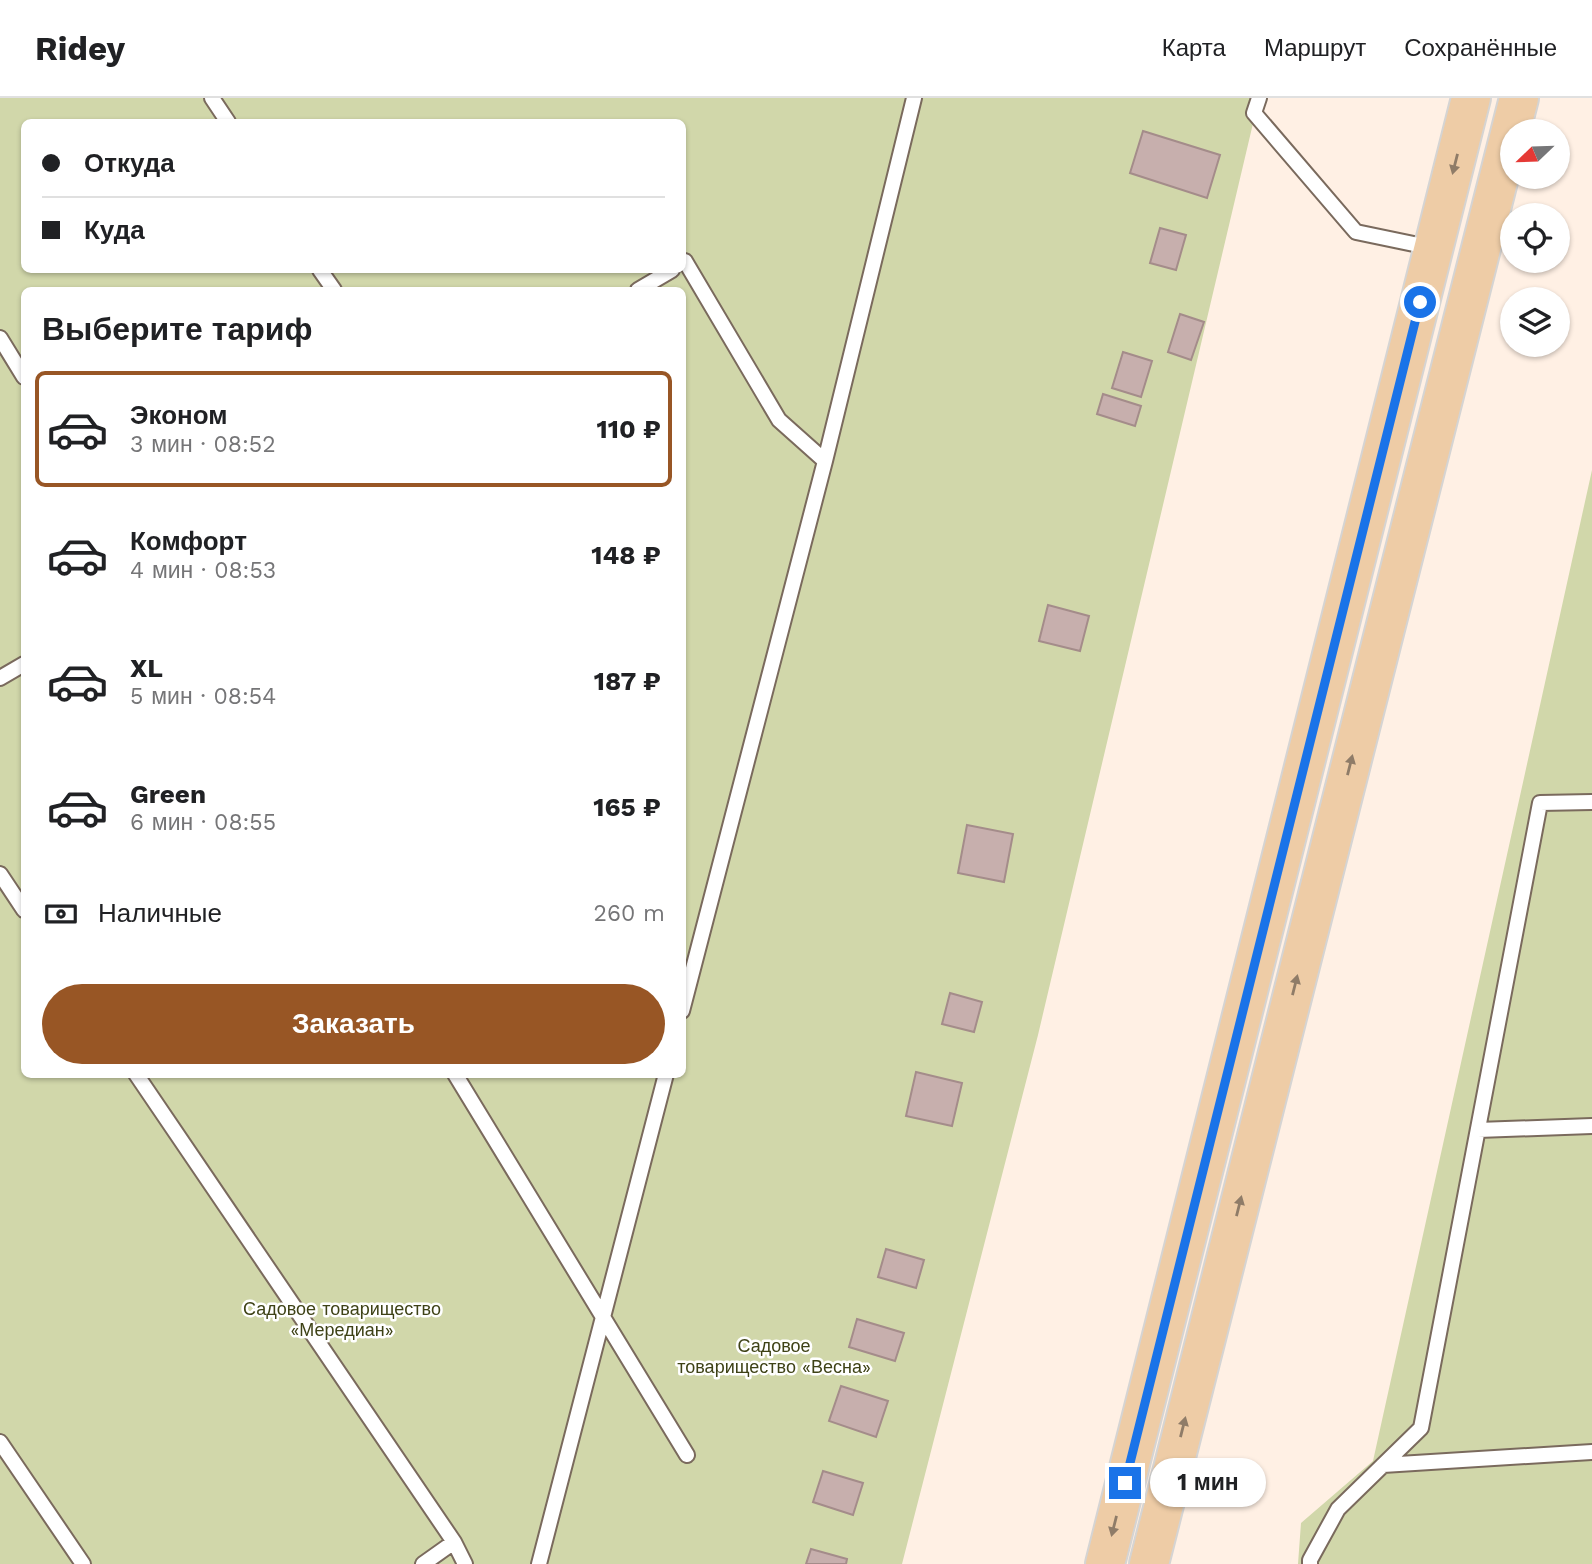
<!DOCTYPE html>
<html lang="ru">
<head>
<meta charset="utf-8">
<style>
	body { margin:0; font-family:"Work Sans",sans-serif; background:#f6f6f6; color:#202124; height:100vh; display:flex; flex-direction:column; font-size:26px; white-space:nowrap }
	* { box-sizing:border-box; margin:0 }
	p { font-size:23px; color:#757577 }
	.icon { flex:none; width:38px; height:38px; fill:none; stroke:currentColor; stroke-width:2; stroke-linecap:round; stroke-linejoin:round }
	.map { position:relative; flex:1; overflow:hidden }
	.side { position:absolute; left:21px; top:189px; width:665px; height:791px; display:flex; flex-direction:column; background:#fff; border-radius:10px; box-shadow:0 2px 5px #0004 }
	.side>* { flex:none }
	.top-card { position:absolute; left:21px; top:21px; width:665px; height:154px; border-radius:10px; box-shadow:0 2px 5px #0004; display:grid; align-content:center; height:154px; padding:0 21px; background:#fff }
	.needle { width:46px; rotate:247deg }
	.controls { position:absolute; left:1500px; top:21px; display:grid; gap:14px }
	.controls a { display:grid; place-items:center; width:70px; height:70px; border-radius:50%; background:#fff; box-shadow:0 2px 5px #0004; font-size:35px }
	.end { position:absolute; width:32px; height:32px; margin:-16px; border:9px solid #1a73e8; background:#fff; box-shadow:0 0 0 4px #fff }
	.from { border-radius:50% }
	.bubble { position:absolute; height:49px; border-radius:24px; background:#fff; box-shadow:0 2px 5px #0004; font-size:23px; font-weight:700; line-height:49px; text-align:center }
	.top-card b { display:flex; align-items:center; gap:24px; height:66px; font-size:26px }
	.top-card b+b { border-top:2px solid #e0e0e0 }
	.top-card i { width:18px; height:18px; background:#202124 }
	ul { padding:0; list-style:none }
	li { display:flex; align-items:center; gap:21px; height:116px; margin:0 14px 10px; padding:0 7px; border:4px solid transparent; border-radius:10px }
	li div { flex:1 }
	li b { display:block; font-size:26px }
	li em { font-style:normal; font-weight:700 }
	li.active { border-color:#985625 }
	li>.icon { width:63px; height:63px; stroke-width:1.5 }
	h2 { padding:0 21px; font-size:32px; line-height:84px }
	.pay { display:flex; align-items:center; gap:18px; height:77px; padding:0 21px; font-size:26px }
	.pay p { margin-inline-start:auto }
	.primary-button { display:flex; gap:14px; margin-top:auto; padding:14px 21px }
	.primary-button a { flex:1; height:80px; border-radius:42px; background:#985625; color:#fff; font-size:28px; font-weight:700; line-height:80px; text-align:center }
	header { display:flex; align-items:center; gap:42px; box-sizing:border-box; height:98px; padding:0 35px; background:#fff; border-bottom:2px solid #e0e0e0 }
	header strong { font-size:33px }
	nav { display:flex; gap:38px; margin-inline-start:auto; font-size:24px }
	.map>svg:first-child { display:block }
</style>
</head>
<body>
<header>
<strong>Ridey</strong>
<nav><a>Карта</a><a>Маршрут</a><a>Сохранённые</a></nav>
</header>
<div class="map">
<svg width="1592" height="1466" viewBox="0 0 1592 1466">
	<rect width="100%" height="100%" fill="#fff0e4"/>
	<path fill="#d1d7aa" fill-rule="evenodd" d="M0,0h1259l-221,937 -136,529h-902v-886l24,-14v410h658v-784h-658v371l-24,15zM24,24h658v148h-658z
		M1592,372v1094h-294l3,-41 72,-62z"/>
	<path fill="#c7afad" stroke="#a48c8a" stroke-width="2" d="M1143,33l77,24 -13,43 -77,-25z
		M1160,130l26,7 -10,35 -26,-7z
		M1180,216l24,8 -13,38 -23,-8z
		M1123,254l29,9 -11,36 -29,-9z
		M1103,296l38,12 -6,20 -38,-12z
		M1048,507l41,11 -9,35 -41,-10z
		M967,727l46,9 -9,48 -46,-9z
		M950,895l32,9 -8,30 -32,-8z
		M916,974l46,11 -10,43 -46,-10z
		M886,1151l38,11 -8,28 -38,-11z
		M857,1221l47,14 -9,28 -46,-14z
		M841,1288l47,15 -12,36 -47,-16z
		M823,1373l40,12 -10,32 -40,-13z
		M811,1451l36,10 -1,5h-40z"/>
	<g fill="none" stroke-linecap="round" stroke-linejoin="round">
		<g stroke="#7a6a5d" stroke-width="18">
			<path id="service" d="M212,0l16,24
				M1259,0l-5,15 102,119 77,16
				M682,165l3,-2 94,159 46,41
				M320,172l14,20
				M638,192l34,-20
				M0,240l24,39
				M0,580l24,-14
				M0,776l24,36
				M682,913l143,-550 89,-363
				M136,976l318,468 11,22
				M455,976l232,381
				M1478,1032l114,-4
				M0,1344l83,122
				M1383,1367l209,-13
				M423,1466l31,-22
				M539,1466l127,-490
				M1310,1466v-4l28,-51 83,-81 119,-625 52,-1"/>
		</g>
		<g stroke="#d5d4d3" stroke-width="42">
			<path id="primary" d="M1105,1466l366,-1466
				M1149,1466l370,-1466"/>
		</g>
		<use href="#service" stroke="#fff" stroke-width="14"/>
		<use href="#primary" stroke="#eecca6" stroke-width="38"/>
	</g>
	<defs><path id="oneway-solid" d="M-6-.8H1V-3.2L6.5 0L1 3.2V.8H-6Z" transform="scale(1.75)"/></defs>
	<g fill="#8f7c68">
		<use href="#oneway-solid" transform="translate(1455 66) rotate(104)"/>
		<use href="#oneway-solid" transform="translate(1350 667) rotate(-76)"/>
		<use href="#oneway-solid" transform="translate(1295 887) rotate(-76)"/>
		<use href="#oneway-solid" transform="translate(1239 1108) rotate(-76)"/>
		<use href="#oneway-solid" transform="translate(1183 1329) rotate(-76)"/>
		<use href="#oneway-solid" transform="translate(1114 1428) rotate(104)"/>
	</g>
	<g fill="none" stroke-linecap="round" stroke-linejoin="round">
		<path stroke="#1a73e8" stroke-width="9" d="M1125,1385l295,-1181"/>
	</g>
	<g text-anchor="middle" stroke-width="5" stroke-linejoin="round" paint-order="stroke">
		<g font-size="18" fill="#3e4216" stroke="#fff">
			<text x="342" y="1217">Садовое товарищество<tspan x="342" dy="21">«Мередиан»</tspan></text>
			<text x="774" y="1254">Садовое<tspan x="774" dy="21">товарищество «Весна»</tspan></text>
		</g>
	</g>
</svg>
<div class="controls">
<a><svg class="needle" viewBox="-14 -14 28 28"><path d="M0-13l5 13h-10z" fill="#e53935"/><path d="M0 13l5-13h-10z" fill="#757577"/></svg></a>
<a><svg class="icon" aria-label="locate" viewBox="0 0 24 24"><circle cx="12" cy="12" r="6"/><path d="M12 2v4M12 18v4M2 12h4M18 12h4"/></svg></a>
<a><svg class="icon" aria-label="layers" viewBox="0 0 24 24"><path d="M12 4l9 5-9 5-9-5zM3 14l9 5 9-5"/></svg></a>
</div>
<i class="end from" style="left:1420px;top:204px"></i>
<i class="end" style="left:1125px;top:1385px"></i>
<div class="bubble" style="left:1150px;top:1360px;width:116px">1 мин</div>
<div class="top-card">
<b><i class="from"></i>Откуда</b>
<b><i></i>Куда</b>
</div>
<section class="side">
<h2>Выберите тариф</h2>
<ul>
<li class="active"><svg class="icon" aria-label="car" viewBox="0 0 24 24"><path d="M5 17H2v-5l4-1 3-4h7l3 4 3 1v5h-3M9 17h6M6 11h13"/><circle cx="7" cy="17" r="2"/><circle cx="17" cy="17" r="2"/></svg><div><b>Эконом</b><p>3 мин · 08:52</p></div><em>110 ₽</em></li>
<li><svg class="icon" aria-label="car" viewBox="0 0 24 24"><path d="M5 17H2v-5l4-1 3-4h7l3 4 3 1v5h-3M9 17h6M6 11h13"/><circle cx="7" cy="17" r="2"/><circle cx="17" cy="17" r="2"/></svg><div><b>Комфорт</b><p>4 мин · 08:53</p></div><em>148 ₽</em></li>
<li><svg class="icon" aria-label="car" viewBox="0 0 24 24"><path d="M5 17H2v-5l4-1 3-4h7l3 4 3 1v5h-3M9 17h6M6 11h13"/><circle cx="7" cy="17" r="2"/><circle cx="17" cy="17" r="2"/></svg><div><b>XL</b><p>5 мин · 08:54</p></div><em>187 ₽</em></li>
<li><svg class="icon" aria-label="car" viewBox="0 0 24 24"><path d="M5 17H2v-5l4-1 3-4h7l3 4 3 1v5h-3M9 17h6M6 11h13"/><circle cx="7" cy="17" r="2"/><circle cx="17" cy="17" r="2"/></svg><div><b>Green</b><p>6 мин · 08:55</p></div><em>165 ₽</em></li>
</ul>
<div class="pay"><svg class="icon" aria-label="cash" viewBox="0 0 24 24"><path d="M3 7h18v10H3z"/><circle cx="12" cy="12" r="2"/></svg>Наличные<p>260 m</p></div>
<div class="primary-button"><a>Заказать</a></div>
</section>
</div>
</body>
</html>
